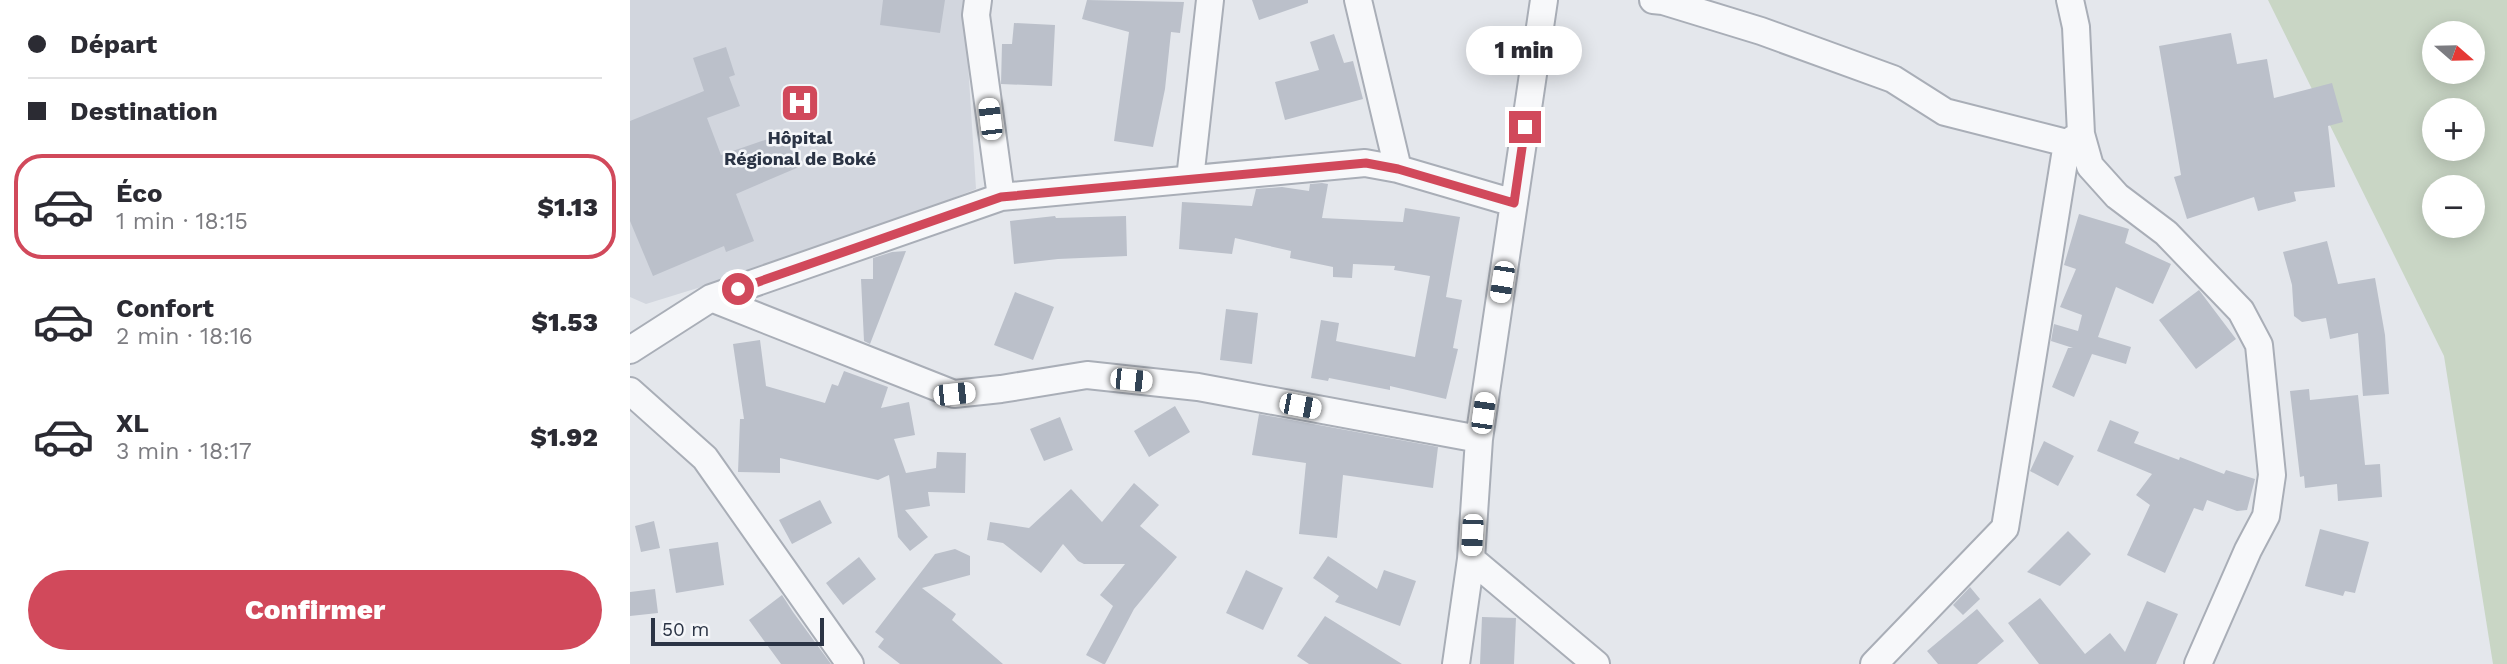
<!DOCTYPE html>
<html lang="fr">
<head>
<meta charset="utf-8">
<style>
	body { margin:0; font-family:"Work Sans",sans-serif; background:#f7f7f7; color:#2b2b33; height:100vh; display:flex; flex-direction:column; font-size:26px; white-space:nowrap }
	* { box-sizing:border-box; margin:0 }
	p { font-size:23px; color:#7c7c81 }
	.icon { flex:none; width:38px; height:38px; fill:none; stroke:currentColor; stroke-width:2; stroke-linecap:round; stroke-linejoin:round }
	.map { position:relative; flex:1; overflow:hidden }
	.panel { display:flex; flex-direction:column; background:#fff; width:630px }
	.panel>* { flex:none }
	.top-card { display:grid; align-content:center; height:154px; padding:0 28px; background:#fff }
	.needle { width:46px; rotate:110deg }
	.controls { position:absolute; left:1792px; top:21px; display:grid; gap:14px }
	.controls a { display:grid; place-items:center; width:63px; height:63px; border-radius:50%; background:#fff; box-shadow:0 4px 18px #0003; font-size:35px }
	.scale { position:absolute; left:21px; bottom:18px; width:173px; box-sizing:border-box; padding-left:7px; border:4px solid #2b3445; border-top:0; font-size:19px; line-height:24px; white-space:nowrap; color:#2b3445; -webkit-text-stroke:5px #f4f6f9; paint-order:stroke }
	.end { position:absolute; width:32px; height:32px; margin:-16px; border:9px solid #d1495b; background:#fff; box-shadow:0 0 0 4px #fff }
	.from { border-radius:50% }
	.bubble { position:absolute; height:49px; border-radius:24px; background:#fff; box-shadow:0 4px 18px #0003; font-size:23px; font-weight:800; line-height:49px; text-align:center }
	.car { position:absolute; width:21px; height:42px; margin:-21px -10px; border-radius:9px; box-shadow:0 0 5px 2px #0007; background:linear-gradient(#fff 24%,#345 0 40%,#fff 0 76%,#345 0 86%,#fff 0) }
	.top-card b { display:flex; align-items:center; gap:24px; height:66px; font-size:26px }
	.top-card b+b { border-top:2px solid #e1e1e2 }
	.top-card i { width:18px; height:18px; background:#2b2b33 }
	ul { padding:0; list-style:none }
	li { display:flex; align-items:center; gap:21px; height:105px; margin:0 14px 10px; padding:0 14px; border:4px solid transparent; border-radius:28px }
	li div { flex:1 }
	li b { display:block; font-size:26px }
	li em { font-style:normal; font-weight:800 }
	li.on { border-color:#d1495b }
	li>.icon { width:63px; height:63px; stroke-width:1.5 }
	.primary-button { display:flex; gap:14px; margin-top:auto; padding:14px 28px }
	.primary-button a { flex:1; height:80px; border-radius:42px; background:#d1495b; color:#fff; font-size:28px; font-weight:800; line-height:80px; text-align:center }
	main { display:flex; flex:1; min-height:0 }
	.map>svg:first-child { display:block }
</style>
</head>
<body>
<main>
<section class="panel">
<div class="top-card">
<b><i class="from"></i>Départ</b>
<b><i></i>Destination</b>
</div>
<ul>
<li class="on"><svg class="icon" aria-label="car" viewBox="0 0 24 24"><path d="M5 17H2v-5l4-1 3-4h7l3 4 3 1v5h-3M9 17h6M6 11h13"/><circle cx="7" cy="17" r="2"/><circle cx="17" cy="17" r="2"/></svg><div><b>Éco</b><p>1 min · 18:15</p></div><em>$1.13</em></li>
<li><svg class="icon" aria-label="car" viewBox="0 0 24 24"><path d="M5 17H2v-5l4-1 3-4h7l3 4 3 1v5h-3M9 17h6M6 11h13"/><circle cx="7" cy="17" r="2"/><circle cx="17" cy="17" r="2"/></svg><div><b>Confort</b><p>2 min · 18:16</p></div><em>$1.53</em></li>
<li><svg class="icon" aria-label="car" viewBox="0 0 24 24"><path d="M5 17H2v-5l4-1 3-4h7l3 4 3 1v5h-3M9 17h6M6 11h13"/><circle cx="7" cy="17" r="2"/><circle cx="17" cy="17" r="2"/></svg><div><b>XL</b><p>3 min · 18:17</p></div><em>$1.92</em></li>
</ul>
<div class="primary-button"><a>Confirmer</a></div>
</section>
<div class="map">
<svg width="1877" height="664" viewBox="0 0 1877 664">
	<rect width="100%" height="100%" fill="#e4e7ec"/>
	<path fill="#d2d6de" d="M0,0h336l-1,16 11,173 -146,58 -184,57 -16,-7z"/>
	<path fill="#c9d6c5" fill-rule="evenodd" d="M1638,0h239v664h-14l-49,-308zM1804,33h39v39h-39zM1804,110h39v39h-39zM1804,187h39v39h-39z"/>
	<path fill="#bbc0ca" d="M253,0h62l-5,33 -60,-8z
		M457,0l97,2 -4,31 -9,-1 -6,57 -12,58 -39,-6 15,-109 -47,-13z
		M622,0h56v3l-49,17z
		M384,23l41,2 -3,61 -51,-2 1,-40h10z
		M1601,33l6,31 30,-5 7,39 58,-15 11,39 -15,4 7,61 -41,5 2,9 -38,10 -4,-14 -67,22 -13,-42 7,-2 -22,-129z
		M704,34l10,29 9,-2 10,38 -78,21 -10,-38 44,-12 -9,-28z
		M96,47l9,28 -6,2 11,29 -33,12 14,37 47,-16v-1l16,-7 15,36 -63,27 18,47 -28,11 -2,-6 -71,30 -23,-55v-100l74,-30 -11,-33z
		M692,183l6,1 -6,34 81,4 2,-14 55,9 -14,80 16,3 -9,48 5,1 -12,50 -56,-13v4l-61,-12 -1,3 -17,-3 10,-58 18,3 -3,18 79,16 15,-81 -36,-6 1,-4 -42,-2 -1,14 -19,-1v-10l-43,-9 1,-7 -56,-13 -3,16 -53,-5 3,-47 70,4 4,-17 26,-2 27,4 1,-7z
		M1449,214l50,15 -4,14 46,21 -18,40 -37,-17 -18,50 33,10 -5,17 -34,-10 -18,43 -22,-10 16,-39h5l-22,-7 3,-17 24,7 4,-16 -22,-8 16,-38 -12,-4z
		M425,216l1,2 70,-2 1,40 -69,3 -44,5 -4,-43z
		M1697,241l11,43 37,-6 10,57 4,59 -26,2 -5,-63 -28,6 -4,-21 -24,4 -8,-6 -2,-31 -9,-33z
		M276,251l-36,93 -6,-3 -3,-62h12v-21l19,-6z
		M1569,290l37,49 -40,30 -37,-49z
		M385,292l39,15 -21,53 -39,-15z
		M596,309l32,4 -6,51 -32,-4z
		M130,340l6,46 59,17 7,-19 6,2 6,-15 44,16 -7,21 28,-6 6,33 -21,4 12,34 30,-5 1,-16 29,1 -1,40 -37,-1 2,14 -25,4 23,27 -18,14 -12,-14 -9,-62 -11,5 -98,-22v15l-42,-1 2,-53h4l-11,-75z
		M1679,389l1,11 48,-5 7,70 15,-1 2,33 -44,4 -1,-17 -32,4 -1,-12 -4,1 -10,-86z
		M545,406l15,26 -41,25 -15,-26z
		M629,414l179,33 -5,41 -90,-13 -6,63 -38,-4 7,-71 -54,-8z
		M430,417l13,33 -29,11 -14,-32z
		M1480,420l29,12 -5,11 45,17 1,-3 44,17 2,-4 29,9 -8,31 -10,1 -30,-11 -4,11 -9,-3 -29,65 -38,-18 23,-50 -14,-10 16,-21 -55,-23z
		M1414,441l30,15 -16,30 -28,-15z
		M504,483l25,22 -19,21 37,31 -43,52 -29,55h-2l-17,-9 27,-49 -13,-11 25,-31h-41l-6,-3 -15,-17 -22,29 -38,-30 -16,-3 3,-18 39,6 42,-39 31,33z
		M190,500l12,23 -40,21 -13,-24z
		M24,521l6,27 -19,4 -6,-26z
		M1690,529l49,13 -14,51 -10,-2 -2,5 -38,-10z
		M1438,531l23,23 -31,32 -33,-14z
		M88,542l6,43 -48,8 -7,-44z
		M325,549l15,7v19l-48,13 34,26 -4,6 51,44h-103l-22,-17 6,-8 -9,-7 60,-78z
		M698,556l49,33 7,-19 32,11 -16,45 -65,-24 4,-6 -26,-18z
		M229,557l17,22 -33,26 -17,-22z
		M616,570l37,18 -20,42 -37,-17z
		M1340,587l10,12 -17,16 -10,-10z
		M25,589l3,24 -28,3v-24z
		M152,595l11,17 38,52h-50l-32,-44z
		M1410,598l45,56 25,-21 15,19 22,-51 31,13 -22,50h-117l-31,-41z
		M1347,609l27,32 -27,23h-39l-11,-13z
		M695,616l77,48h-93l-12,-8z
		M852,617l34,1 -2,46h-34z"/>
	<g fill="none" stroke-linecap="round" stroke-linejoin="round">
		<g stroke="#a9aeb7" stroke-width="30">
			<path id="minor" d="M348,0l-2,15 25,182
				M728,0l40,169
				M1023,0l10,1 98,30 132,48 52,33 122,31
				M1440,0l6,27 5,107 9,32 27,30 49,37 75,78 18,34 13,130 -6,41 -18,34 -50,114
				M560,179l20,-179
				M81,298l243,96 47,-5 86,-14 111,12 281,52
				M0,350l81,-52 290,-101 364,-34 33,6 116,34
				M0,391l75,67 145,206
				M841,559l125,105
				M826,664l15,-105 8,-120 65,-439
				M1244,664l131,-136 62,-385 14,-9"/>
		</g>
		<use href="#minor" stroke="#f7f8fa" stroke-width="26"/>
	</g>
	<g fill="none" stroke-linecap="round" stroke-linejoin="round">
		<path stroke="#d1495b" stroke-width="9" d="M108,289l263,-92 365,-34 32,6 116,34 11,-76"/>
	</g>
	<defs>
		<g id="hospital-square" transform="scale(2.0125)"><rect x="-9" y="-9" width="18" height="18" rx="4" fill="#d1495b" stroke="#f4f6f9"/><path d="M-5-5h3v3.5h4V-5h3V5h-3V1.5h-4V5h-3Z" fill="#fff"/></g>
	</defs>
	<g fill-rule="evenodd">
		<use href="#hospital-square" x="170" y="103"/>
	</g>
	<g text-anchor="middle" stroke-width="5" stroke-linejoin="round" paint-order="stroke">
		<g font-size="18" font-weight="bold" fill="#2b3445" stroke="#f4f6f9">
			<text x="170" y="144">Hôpital<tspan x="170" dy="21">Régional de Boké</tspan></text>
		</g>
	</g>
</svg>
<div class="controls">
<a><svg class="needle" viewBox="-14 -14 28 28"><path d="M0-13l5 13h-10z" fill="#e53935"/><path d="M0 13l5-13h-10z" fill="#7c7c81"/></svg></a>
<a>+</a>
<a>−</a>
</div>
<div class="scale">50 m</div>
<i class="end from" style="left:108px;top:289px"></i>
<i class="end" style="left:895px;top:127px"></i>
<div class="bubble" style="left:836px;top:26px;width:116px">1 min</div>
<i class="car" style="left:360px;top:119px;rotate:353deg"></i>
<i class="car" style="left:872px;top:282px;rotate:189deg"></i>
<i class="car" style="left:501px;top:380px;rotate:96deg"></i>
<i class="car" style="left:324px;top:394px;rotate:84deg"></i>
<i class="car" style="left:670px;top:406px;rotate:101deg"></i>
<i class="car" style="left:853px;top:413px;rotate:8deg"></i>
<i class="car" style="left:842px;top:535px;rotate:183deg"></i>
</div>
</main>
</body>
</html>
